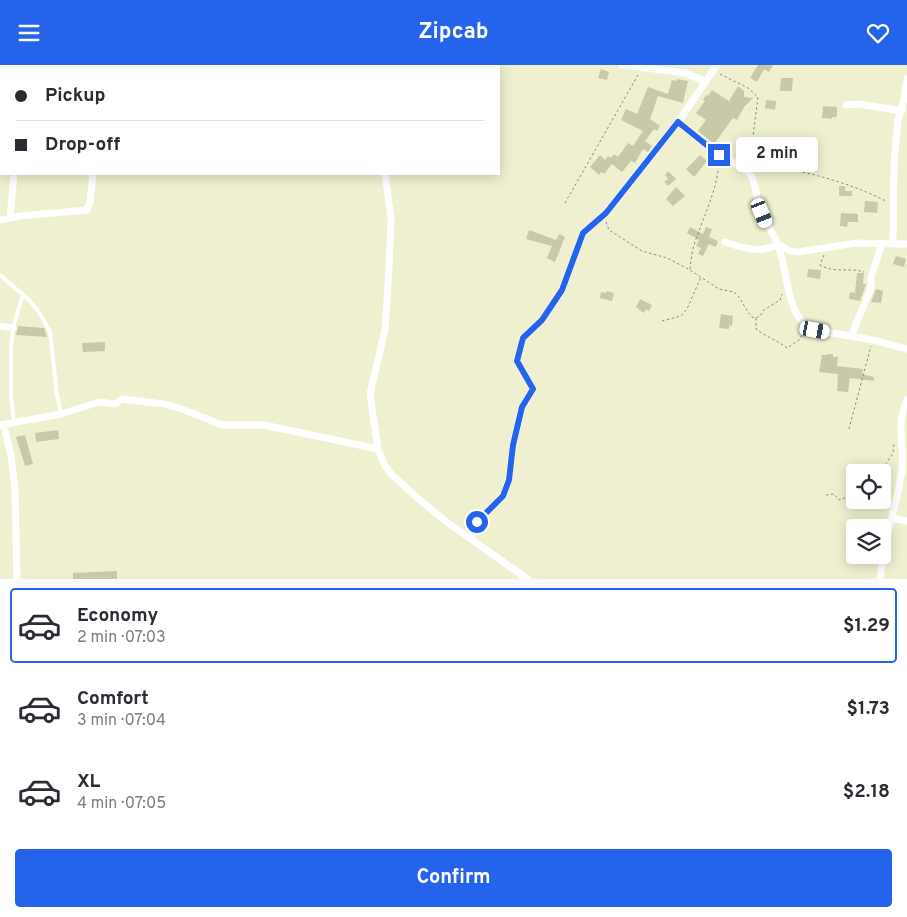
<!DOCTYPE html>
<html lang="en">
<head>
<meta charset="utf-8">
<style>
	body { margin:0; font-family:Overpass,sans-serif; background:#f7f7f7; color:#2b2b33; height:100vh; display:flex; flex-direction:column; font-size:19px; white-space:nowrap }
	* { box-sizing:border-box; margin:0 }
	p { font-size:16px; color:#7c7c81 }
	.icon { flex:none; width:28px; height:28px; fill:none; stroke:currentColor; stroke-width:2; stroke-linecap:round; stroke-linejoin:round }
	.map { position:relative; height:514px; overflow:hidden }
	.side { display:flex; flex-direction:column; background:#fff; flex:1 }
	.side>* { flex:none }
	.hud { position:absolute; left:0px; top:0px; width:500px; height:110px; box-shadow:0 2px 12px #0003; display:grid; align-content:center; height:110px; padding:0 15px; background:#fff }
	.tools { position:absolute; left:846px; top:399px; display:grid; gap:10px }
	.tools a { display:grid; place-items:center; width:45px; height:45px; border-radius:5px; background:#fff; box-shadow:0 2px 12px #0003; font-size:25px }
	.end { position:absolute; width:22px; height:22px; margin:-11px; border:6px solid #2563eb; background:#fff; box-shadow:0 0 0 2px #fff }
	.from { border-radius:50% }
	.bubble { position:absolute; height:35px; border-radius:5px; background:#fff; box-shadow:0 2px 12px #0003; font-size:16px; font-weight:700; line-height:35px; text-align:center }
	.car { position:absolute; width:15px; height:30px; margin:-15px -8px; border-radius:6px; box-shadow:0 0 4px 1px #0007; background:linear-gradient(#fff 24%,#345 0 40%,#fff 0 76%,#345 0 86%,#fff 0) }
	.hud b { display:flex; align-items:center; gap:18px; height:48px; font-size:19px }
	.hud b+b { border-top:1px solid #e1e1e2 }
	.hud i { width:12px; height:12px; background:#2b2b33 }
	ul { padding:9px 0 0; list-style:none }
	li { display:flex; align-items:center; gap:15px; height:75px; margin:0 10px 8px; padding:0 5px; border:2px solid transparent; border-radius:5px }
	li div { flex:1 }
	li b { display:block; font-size:19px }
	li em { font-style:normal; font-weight:700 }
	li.on { border-color:#2563eb }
	li>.icon { width:45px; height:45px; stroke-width:1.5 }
	.primary-button { display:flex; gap:10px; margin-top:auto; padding:10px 15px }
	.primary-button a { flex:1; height:58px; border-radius:5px; background:#2563eb; color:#fff; font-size:20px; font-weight:700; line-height:58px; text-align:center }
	header { display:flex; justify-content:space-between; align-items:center; height:65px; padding:0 15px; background:#2563eb; color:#fff; font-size:22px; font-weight:700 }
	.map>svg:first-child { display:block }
</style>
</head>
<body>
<header><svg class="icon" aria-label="menu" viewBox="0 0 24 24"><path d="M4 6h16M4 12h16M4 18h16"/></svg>Zipcab<svg class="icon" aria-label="heart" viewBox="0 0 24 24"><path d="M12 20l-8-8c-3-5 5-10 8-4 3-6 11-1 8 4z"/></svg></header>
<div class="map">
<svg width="907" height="515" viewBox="0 0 907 515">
	<rect width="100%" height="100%" fill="#eef0cf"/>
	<path fill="#c7c9a8" d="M758,0h15l-4,7 -5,-3 -7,13 -7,-4z
		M601,4l8,3 -2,8 -9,-2z
		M781,13h12l-1,13h-12z
		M677,14l11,2 -5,22 -25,-7 -8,23 10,7 -3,5 -3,-2 -9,12 7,5 -4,6 -5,-3 -8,14 -4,-2 -9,11 -10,-8 -8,10 -3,-2 -2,3 -9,-8 10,-12 5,5 3,-4 3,2 3,-4 4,3 10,-14 5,3 10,-15 -22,-11 5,-11 11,5 11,-27 20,7 4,-14 4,1z
		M738,21l6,5v6l9,1 -9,9 -7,13 -4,-2 -19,26 -16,-13 8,-11 -10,-7 9,-12 -2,-1 3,-5 2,1 4,-6 17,11z
		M766,35l10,1 -1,9 -10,-2z
		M823,41l14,1v10h-5v2l-10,-1z
		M700,90l7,6 -13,16 -8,-8z
		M668,106l8,8 -8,7 -4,-4 4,-3 -3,-4z
		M839,121h6v5h7v5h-13z
		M676,122l9,9 -12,10 -7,-7z
		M865,136l13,1 -1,11 -13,-1z
		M841,148l17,1v8h-10l-1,5 -7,-1z
		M690,162l13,7 3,-7 6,2 -3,8 9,4 -2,6 -7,-3 -6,12 -5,-2 3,-6 -5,-2 3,-6 -12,-7z
		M529,165l27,10 3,-6 6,3 -10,25 -8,-4 5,-12 -26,-7z
		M896,191l10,3 -2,8 -11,-3z
		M808,204l13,1 -1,9 -13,-2z
		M857,208h7l-1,11h3l-6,17 -11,-2 1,-7 5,1z
		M876,224l7,2 -2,12 -10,-1z
		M607,226l7,2 -2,8 -12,-3 1,-6 5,1z
		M640,234l12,6 -3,6 -3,-2 -2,4 -8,-6z
		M721,249l12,2 -1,10 -3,-1v4l-10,-1z
		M18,261l26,2 3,9 -31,-2z
		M105,277v9l-22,1 -1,-9z
		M827,289h6v3h5l-1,9 26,3 -1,5 12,3v4l-24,-3 -2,14 -11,-1 1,-17 -19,-2 3,-17h5z
		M58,365l1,9 -23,3 -1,-9z
		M25,370l8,29 -8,2 -9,-29z
		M117,506v9h-44v-7z"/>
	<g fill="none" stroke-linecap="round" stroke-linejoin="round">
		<path stroke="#898b74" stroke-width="1" stroke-dasharray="2.5 2.5" stroke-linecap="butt" d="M720,9l28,14 10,9 -6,47 1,21
			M753,101c43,1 95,16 133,35
			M565,138l73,-128
			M606,157l3,8 33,21 25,7 23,12 29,19 15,3 5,5 9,15 4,5 4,1 4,-2 4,-6 16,-10 2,-6
			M824,190l-4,10c16,9 29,2 44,7
			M690,204c1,-9 2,-19 5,-27 9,-27 22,-51 24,-80
			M756,253v11c10,8 21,11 31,19l12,-8 5,-8
			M662,256l19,-5 6,-7 14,-32
			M849,364l22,-83
			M880,408l13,-20 1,-10
			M826,430l8,-1 5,6 16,-6"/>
		<path stroke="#fff" stroke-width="4" d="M0,210l29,25 10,12 11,20 7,63 4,19
			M14,357l-3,-26v-49l2,-19 10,-34"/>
		<path stroke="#fff" stroke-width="7" d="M362,0l1,1
			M622,0l64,8 20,9
			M29,1v-1
			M106,1v-1
			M846,40l13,-1 43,7
			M678,57c14,11 27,23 42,33 10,7 25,11 31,21 5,8 5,20 8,29 5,15 12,24 18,38 12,26 7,76 38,87l58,10 34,9
			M0,72h1
			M385,109l6,44 -2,50 -4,62 -15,64 8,55 6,15 7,10 31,28 26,21 81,57
			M10,153l4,-44
			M0,155l20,-4 67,-6 3,-8 3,-28
			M725,177c17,6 36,12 53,2l12,7 8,1 58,-9 51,1
			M893,179l1,-81 4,-43 6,-21 3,-20
			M0,261l13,2
			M851,271l20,-48v-11l11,-33
			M0,360l61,-11 38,-12 16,2 7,-5 42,5 18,5 40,16h42l114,24
			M4,360l7,31 4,34 2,90
			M892,453l15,3
			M471,474l6,-17 26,-26 6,-16 4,-35 9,-38 11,-18 -16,-28 6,-23 19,-18 20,-30 21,-57 23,-20 72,-91 39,-57
			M880,515c3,-38 17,-73 22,-111 3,-25 -7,-42 5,-69"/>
	</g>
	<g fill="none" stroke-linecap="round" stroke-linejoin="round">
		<path stroke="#2563eb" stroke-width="6" d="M477,457l26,-26 6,-16 4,-35 9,-38 11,-18 -16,-28 6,-23 19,-18 20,-30 21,-57 23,-20 72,-91 41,33"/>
	</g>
</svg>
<div class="tools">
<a><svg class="icon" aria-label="locate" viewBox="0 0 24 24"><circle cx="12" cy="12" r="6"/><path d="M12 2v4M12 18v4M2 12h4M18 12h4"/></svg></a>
<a><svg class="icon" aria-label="layers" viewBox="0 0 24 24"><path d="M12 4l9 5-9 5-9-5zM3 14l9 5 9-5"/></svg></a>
</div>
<i class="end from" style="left:477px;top:457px"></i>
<i class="end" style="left:719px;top:90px"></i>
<div class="bubble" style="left:736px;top:72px;width:82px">2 min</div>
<i class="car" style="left:762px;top:148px;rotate:158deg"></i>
<i class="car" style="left:815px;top:265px;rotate:100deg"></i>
<div class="hud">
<b><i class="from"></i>Pickup</b>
<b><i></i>Drop-off</b>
</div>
</div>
<section class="side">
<ul>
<li class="on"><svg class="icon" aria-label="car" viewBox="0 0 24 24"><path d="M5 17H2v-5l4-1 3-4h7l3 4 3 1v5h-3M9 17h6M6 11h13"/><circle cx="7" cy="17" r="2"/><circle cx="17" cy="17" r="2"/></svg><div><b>Economy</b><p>2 min · 07:03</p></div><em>$1.29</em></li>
<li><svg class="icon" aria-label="car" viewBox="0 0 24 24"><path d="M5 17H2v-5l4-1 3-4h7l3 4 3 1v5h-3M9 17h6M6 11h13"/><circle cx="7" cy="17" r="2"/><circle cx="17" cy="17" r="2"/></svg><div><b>Comfort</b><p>3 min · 07:04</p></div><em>$1.73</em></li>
<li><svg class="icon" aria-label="car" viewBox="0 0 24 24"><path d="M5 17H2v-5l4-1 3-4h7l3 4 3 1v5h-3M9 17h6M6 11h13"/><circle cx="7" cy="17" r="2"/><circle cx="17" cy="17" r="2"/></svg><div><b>XL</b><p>4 min · 07:05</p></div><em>$2.18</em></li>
</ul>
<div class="primary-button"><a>Confirm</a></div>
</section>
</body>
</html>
